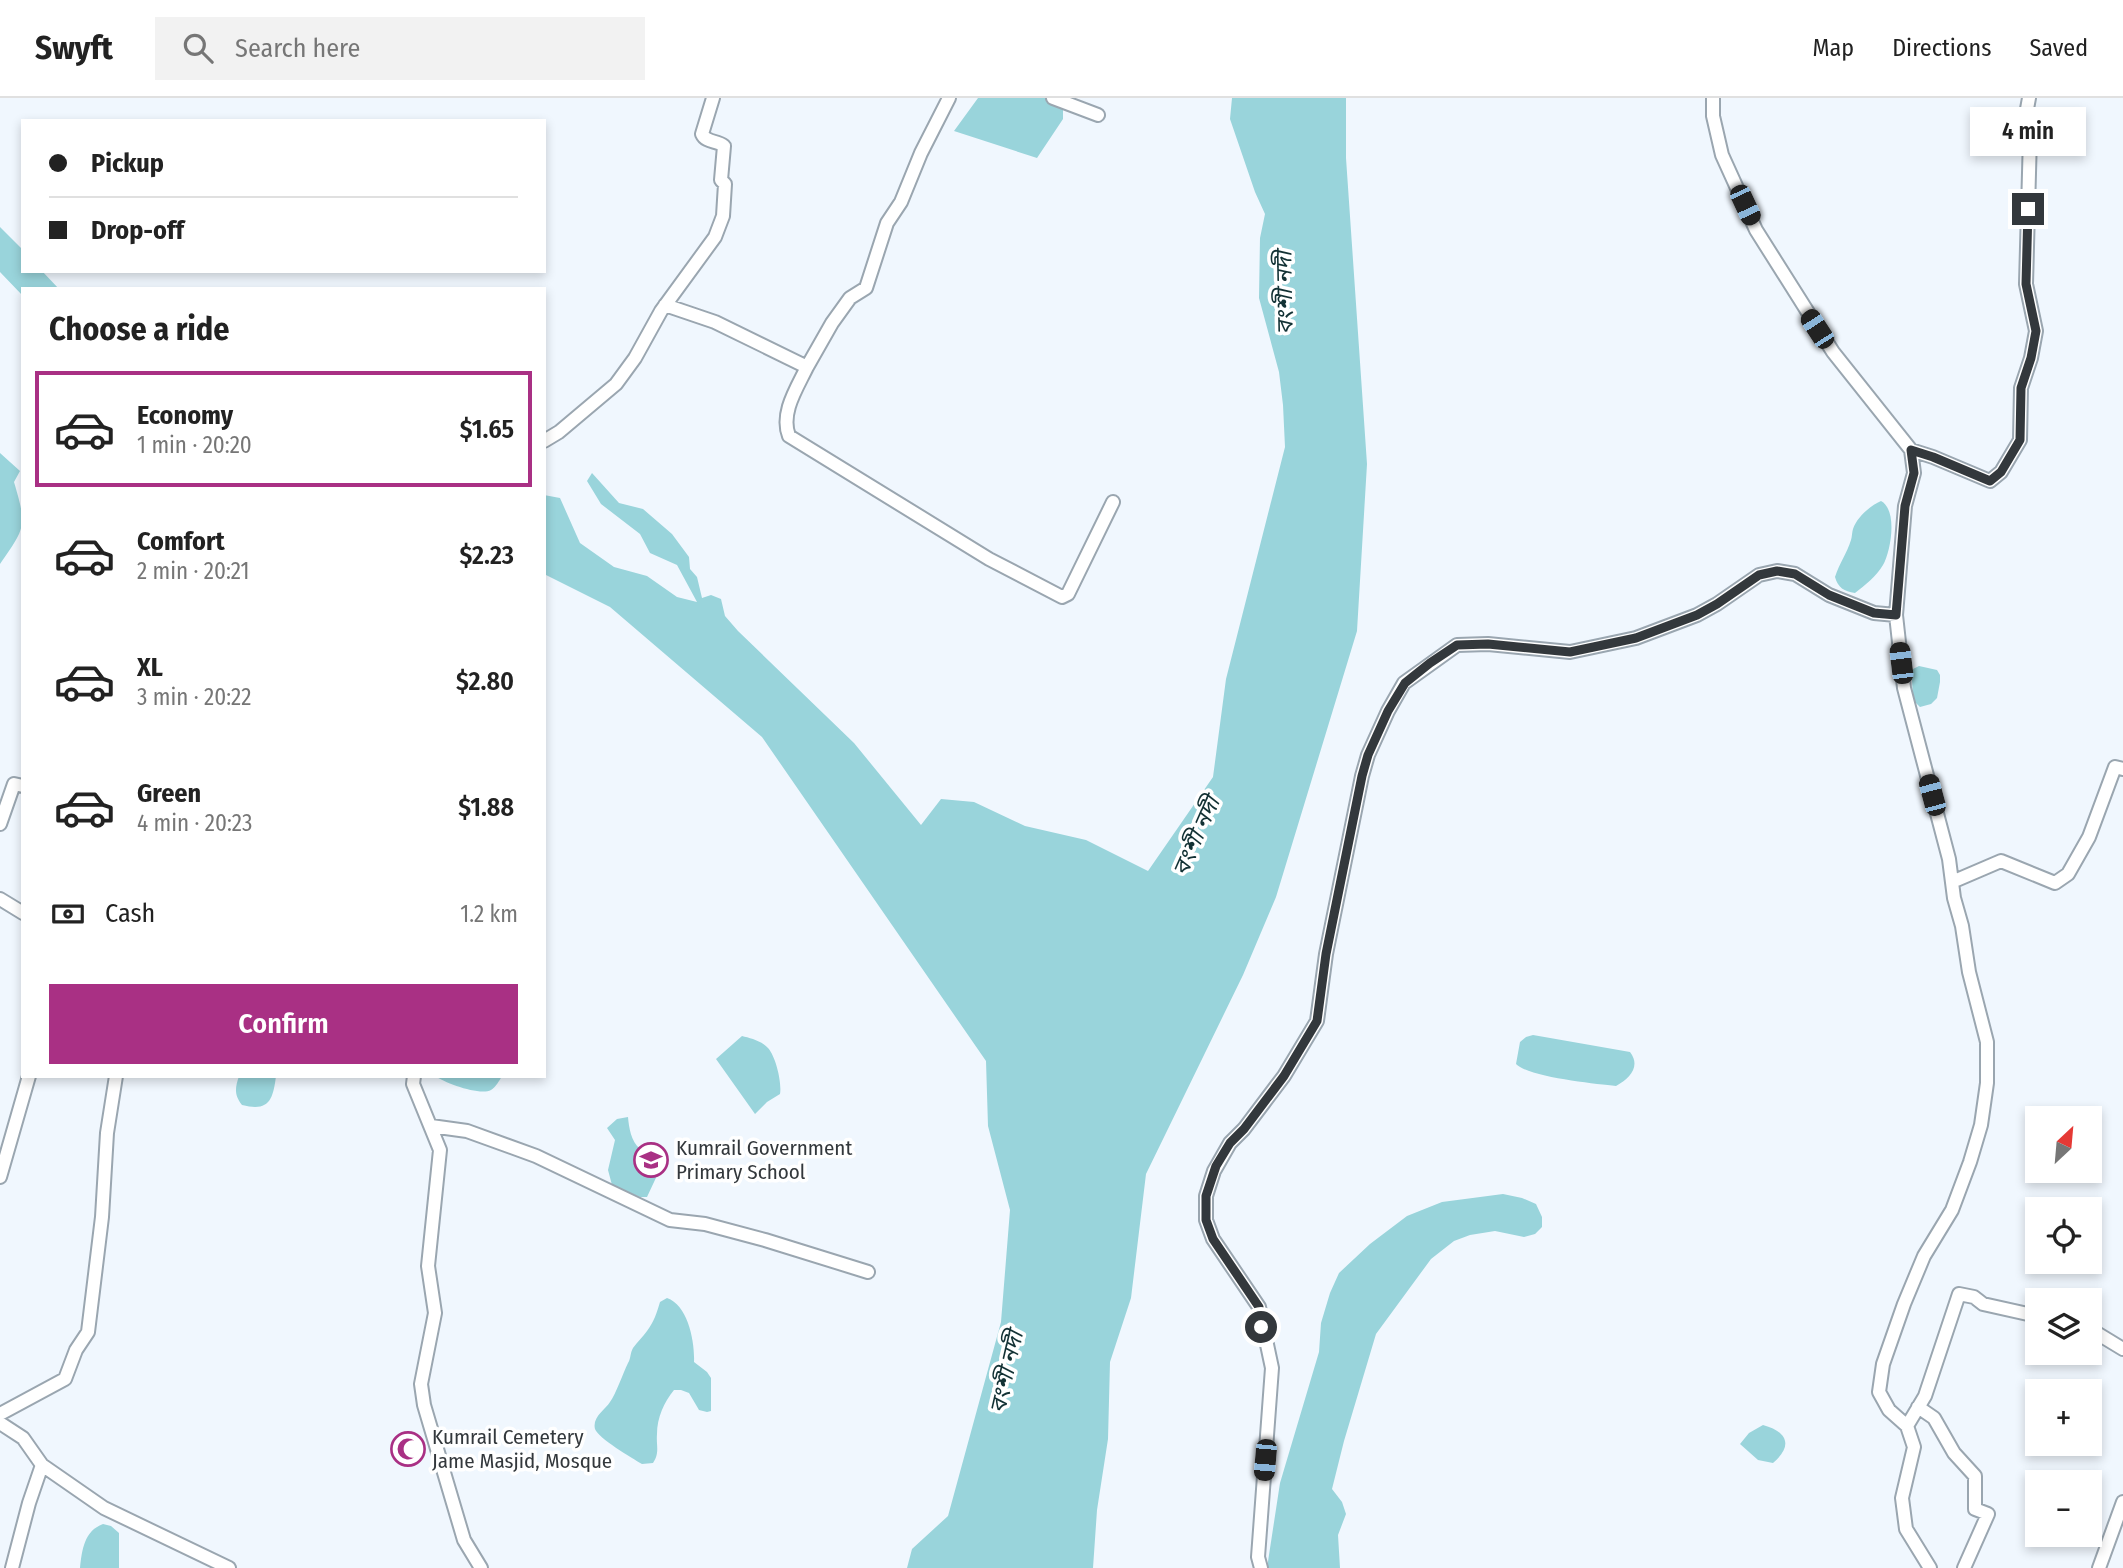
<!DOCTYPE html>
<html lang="en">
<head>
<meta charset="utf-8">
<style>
	body { margin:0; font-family:"Fira Sans Condensed","Noto Sans Bengali",sans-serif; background:#f2f2f2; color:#222; height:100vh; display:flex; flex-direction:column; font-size:26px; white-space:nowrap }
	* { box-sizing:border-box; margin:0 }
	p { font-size:23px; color:#767676 }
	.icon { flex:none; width:38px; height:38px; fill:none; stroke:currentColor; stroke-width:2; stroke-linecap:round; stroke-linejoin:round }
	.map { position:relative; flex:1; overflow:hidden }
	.sheet { position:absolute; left:21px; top:189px; width:525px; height:791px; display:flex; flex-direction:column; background:#fff; border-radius:0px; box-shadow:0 4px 10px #0003 }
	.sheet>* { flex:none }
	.hud { position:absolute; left:21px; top:21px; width:525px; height:154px; border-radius:0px; box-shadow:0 4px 10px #0003; display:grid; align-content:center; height:154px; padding:0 28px; background:#fff }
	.needle { width:46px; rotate:26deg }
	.fabs { position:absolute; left:2025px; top:1008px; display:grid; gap:14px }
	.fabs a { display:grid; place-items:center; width:77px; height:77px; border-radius:0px; background:#fff; box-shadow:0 4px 10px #0003; font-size:35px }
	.end { position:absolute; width:32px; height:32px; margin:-16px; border:9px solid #33383c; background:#fff; box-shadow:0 0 0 4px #fff }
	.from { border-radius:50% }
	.bubble { position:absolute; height:49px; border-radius:0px; background:#fff; box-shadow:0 4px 10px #0003; font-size:23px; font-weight:600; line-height:49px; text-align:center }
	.car { position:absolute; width:21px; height:42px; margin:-21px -10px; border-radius:9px; box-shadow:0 0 5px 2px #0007; background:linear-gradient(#222 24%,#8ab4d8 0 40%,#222 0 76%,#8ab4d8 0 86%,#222 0) }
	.hud b { display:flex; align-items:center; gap:24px; height:66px; font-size:26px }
	.hud b+b { border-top:2px solid #e0e0e0 }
	.hud i { width:18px; height:18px; background:#222 }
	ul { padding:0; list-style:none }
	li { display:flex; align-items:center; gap:21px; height:116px; margin:0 14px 10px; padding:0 14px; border:4px solid transparent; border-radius:0px }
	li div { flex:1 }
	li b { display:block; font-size:26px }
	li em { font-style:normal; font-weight:600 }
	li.selected { border-color:#a93084 }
	li>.icon { width:63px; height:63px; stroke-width:1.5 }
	h2 { padding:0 28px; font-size:32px; line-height:84px }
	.pay { display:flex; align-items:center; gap:18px; height:77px; padding:0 28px; font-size:26px }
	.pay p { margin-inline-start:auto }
	.cta { display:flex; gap:14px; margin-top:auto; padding:14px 28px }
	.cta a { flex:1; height:80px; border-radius:0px; background:#a93084; color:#fff; font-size:28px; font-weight:600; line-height:80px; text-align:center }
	header { display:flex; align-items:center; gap:42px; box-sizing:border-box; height:98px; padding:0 35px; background:#fff; border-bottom:2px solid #e0e0e0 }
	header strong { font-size:33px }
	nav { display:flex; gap:38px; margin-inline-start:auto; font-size:24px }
	.search { width:490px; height:63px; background:#f2f2f2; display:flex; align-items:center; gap:18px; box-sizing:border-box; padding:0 24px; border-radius:0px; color:#767676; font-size:26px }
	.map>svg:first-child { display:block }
</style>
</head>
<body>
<header>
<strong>Swyft</strong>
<div class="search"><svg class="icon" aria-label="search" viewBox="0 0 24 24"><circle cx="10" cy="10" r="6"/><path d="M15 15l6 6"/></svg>Search here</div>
<nav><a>Map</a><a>Directions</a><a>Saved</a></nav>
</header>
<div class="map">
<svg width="2123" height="1470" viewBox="0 0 2123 1470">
	<rect width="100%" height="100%" fill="#f0f7fe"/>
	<path fill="#99d4db" d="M978,0h85v21l-26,39 -83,-27z
		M1232,0h114v60l21,306 -10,167 -81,266 -33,78 -97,199 -15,124 -21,64 -2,77 -11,71 -4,58h-186l5,-19 36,-33 53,-194 9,-112 -22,-84 -2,-65 -224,-324 -152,-130 -66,-33v-79l16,3 20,45 34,24 33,9 30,21 20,5 -20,-37 -27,-12 -10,-19 -39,-30 -14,-23 5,-8 27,30 24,6 29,25 17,23 1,12 7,8 5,21 9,-3 10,4 4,17 13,15 116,112 67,82 20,-26 33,3 51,24 61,14 62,31 65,-94 13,-98 59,-232 -2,-42 -4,-33 -20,-74 1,-60 5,-24 -10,-22 -25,-73z
		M0,129l23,23v21h19l17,18h-36v7l-23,-24z
		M0,355l20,18 -6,11c13,44 12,45 -14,82z
		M1881,403c17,9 10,50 2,64 -7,12 -18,20 -28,28 -11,-2 -17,-5 -20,-16 4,-13 12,-24 16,-37 1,-3 1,-8 2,-11 4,-12 17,-23 28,-28z
		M1919,568l18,4 3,5v7l-3,16 -6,6 -11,3 -7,-7 -1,-20 1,-11z
		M1533,937l97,17c11,14 0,27 -14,34 -21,-2 -88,-9 -100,-22l4,-22 6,-5z
		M742,938c8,2 20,5 26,12 8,9 14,35 12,46l-13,8 -12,12 -39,-55z
		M239,978h37c-3,24 -7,36 -34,29 -8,-10 -7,-17 -3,-29z
		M435,978h67c-3,5 -6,11 -11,14 -11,6 -46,-7 -56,-14z
		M628,1019c1,11 3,24 12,32 8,6 16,8 21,18l-14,30h-7l-28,-12 -4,-15 7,-30 -8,-12 10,-9z
		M1503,1096l19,4 14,6 6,13v10l-7,7 -11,3 -29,-6 -25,4 -16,6 -23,18 -55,75 -32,107 -12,48 10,13 4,12 -8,21 2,33h-73l13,-85 39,-131 2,-29 9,-30 9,-20 31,-29 37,-28 35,-14z
		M667,1200c21,7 28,44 27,64l13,10 4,6v33l-4,1 -8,-2 -10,-17 -8,-3h-7c-10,12 -17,28 -17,44 -1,12 3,18 -4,29l-11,1c-10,-6 -44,-26 -47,-35 -3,-12 10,-19 15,-27 6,-8 13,-29 18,-39 3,-5 2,-10 5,-15 4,-6 10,-11 14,-17 7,-9 10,-19 13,-29z
		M1763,1327c25,7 30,21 10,38l-15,-3 -18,-16 9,-11z
		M103,1426l8,2 8,7v35h-39c2,-18 4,-37 23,-44z"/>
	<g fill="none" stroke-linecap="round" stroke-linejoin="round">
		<g stroke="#9aa6b0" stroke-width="16">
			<path id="minor" d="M1053,0l45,17
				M1713,0v18l9,39 34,75 77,122 78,98 3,23 -9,33 -9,109 8,73 45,171 5,39 8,28 7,46 18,70v41l-6,42 -11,37 -18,48 -28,46 -20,48 -21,60 -4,28 10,18 18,16 7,21 -12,51 4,31 24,39
				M665,207l50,17 92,45 25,-44 18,-25 16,-10 21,-65 14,-21 20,-49 28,-55
				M807,269c-10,21 -27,46 -18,69l200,123 73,38 6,-3 45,-92
				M544,343l15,-9 57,-48 19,-26 26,-47 54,-74 8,-21 2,-32 -4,-4 3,-34c-7,-6 -18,-3 -22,-12l11,-36
				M1911,352l22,7 57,24 11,-9 19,-32 1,-52 10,-30 5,-27 -10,-47 4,-148 -3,-27 2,-11
				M0,726l14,-40 9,2
				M1952,784l49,-21 54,22 13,-9 21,-37 26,-70 8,2
				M0,801l23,14
				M414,978l-1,8 27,66 -12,116 7,47 -14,71 3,21 40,135 17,28
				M431,1028l36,5 69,25 134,64 35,4 60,16 103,32
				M0,1079l29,-101
				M2090,1231l33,20
				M1918,1309l16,11 20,35 21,23v33l13,5 -24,54
				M0,1316l65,-35 11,-29 12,-18 14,-115 5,-84 9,-57
				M0,1325l23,15 19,27 62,43 125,60
				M1907,1328l18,-30 34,-102 15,3 9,7 54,12
				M12,1470l17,-65 13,-38
				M1261,1470l-3,-11 14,-189 -13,-61 -46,-68 -7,-19v-24l8,-25 16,-28 14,-14 40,-53 33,-55 9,-67 36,-178 6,-21 20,-44 16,-28 53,-38 31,-1 82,8 66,-14 61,-23 20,-11 42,-29 18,-4 18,3 34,21 45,18 22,2
				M2099,1470l24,-66"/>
		</g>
		<use href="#minor" stroke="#fff" stroke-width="12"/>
	</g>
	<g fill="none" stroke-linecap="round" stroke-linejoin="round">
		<path stroke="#33383c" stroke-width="9" d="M1261,1229l-2,-20 -46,-68 -7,-19v-24l10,-30 14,-23 14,-14 40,-53 33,-55 9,-67 36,-178 6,-21 20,-44 17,-28 25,-20 27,-18 31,-1 82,8 66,-14 61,-23 20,-11 42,-29 18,-4 18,3 34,21 45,18 22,2 9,-109 9,-33 -3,-23 22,7 57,24 11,-9 19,-32 1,-52 10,-30 5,-27 -10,-47 2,-75"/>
	</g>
	<defs>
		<g id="school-ring" transform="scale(1.75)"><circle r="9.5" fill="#fff" stroke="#a93084" stroke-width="1.5"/><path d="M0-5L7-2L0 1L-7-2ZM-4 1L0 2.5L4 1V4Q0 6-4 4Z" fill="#a93084"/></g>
		<g id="mosque-ring" transform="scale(1.75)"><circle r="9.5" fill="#fff" stroke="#a93084" stroke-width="1.5"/><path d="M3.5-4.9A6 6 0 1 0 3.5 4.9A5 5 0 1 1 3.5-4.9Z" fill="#a93084"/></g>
	</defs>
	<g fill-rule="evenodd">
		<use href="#school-ring" x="651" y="1062"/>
		<use href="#mosque-ring" x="408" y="1351"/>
	</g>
	<g text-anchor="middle" stroke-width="7" stroke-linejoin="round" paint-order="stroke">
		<g font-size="21" fill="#33383c" stroke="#fff" text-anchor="start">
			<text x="676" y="1057">Kumrail Government<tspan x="676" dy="24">Primary School</tspan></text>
			<text x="432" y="1346">Kumrail Cemetery<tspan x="432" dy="24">Jame Masjid, Mosque</tspan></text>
		</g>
		<g font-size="23" font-style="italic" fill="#123134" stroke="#fff">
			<text transform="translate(1284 195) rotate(-91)" y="8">বংশী নদী</text>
			<text transform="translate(1196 738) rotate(-66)" y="8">বংশী নদী</text>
			<text transform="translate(1006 1274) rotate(-77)" y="8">বংশী নদী</text>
		</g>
	</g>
</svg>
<div class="fabs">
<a><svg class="needle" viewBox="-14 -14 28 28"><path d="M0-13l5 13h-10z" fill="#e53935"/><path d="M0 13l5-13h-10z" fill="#767676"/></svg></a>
<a><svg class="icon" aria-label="locate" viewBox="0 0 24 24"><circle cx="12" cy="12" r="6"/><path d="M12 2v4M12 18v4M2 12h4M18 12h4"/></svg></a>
<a><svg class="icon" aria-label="layers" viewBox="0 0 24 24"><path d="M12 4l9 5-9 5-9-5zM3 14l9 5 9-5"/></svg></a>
<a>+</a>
<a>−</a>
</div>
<i class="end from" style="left:1261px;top:1229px"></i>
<i class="end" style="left:2028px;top:111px"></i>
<div class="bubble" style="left:1970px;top:9px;width:116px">4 min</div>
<i class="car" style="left:1745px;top:107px;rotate:155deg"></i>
<i class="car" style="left:1817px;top:231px;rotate:327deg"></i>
<i class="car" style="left:1901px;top:565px;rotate:353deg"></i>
<i class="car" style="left:1932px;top:697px;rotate:345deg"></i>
<i class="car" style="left:1265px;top:1362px;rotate:185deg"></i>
<div class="hud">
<b><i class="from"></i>Pickup</b>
<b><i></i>Drop-off</b>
</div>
<section class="sheet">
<h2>Choose a ride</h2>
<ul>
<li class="selected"><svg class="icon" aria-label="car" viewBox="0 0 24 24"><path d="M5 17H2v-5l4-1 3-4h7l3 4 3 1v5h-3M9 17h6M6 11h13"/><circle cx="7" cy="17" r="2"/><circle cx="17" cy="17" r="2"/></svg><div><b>Economy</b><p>1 min · 20:20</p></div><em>$1.65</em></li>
<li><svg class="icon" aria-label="car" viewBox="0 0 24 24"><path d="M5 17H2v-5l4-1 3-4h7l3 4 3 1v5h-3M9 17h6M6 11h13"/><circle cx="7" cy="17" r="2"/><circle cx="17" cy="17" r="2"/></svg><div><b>Comfort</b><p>2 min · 20:21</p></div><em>$2.23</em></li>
<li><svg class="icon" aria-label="car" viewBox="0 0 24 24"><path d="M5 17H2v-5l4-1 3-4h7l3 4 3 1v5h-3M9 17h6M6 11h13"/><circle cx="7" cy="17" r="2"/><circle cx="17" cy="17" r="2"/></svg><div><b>XL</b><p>3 min · 20:22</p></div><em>$2.80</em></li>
<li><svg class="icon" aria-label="car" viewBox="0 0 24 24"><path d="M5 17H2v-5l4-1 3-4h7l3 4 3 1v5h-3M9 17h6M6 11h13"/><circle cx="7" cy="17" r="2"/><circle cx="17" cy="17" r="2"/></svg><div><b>Green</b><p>4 min · 20:23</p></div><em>$1.88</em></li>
</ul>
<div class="pay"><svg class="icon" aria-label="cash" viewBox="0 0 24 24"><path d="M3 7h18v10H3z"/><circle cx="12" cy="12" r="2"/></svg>Cash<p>1.2 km</p></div>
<div class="cta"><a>Confirm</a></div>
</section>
</div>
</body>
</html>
